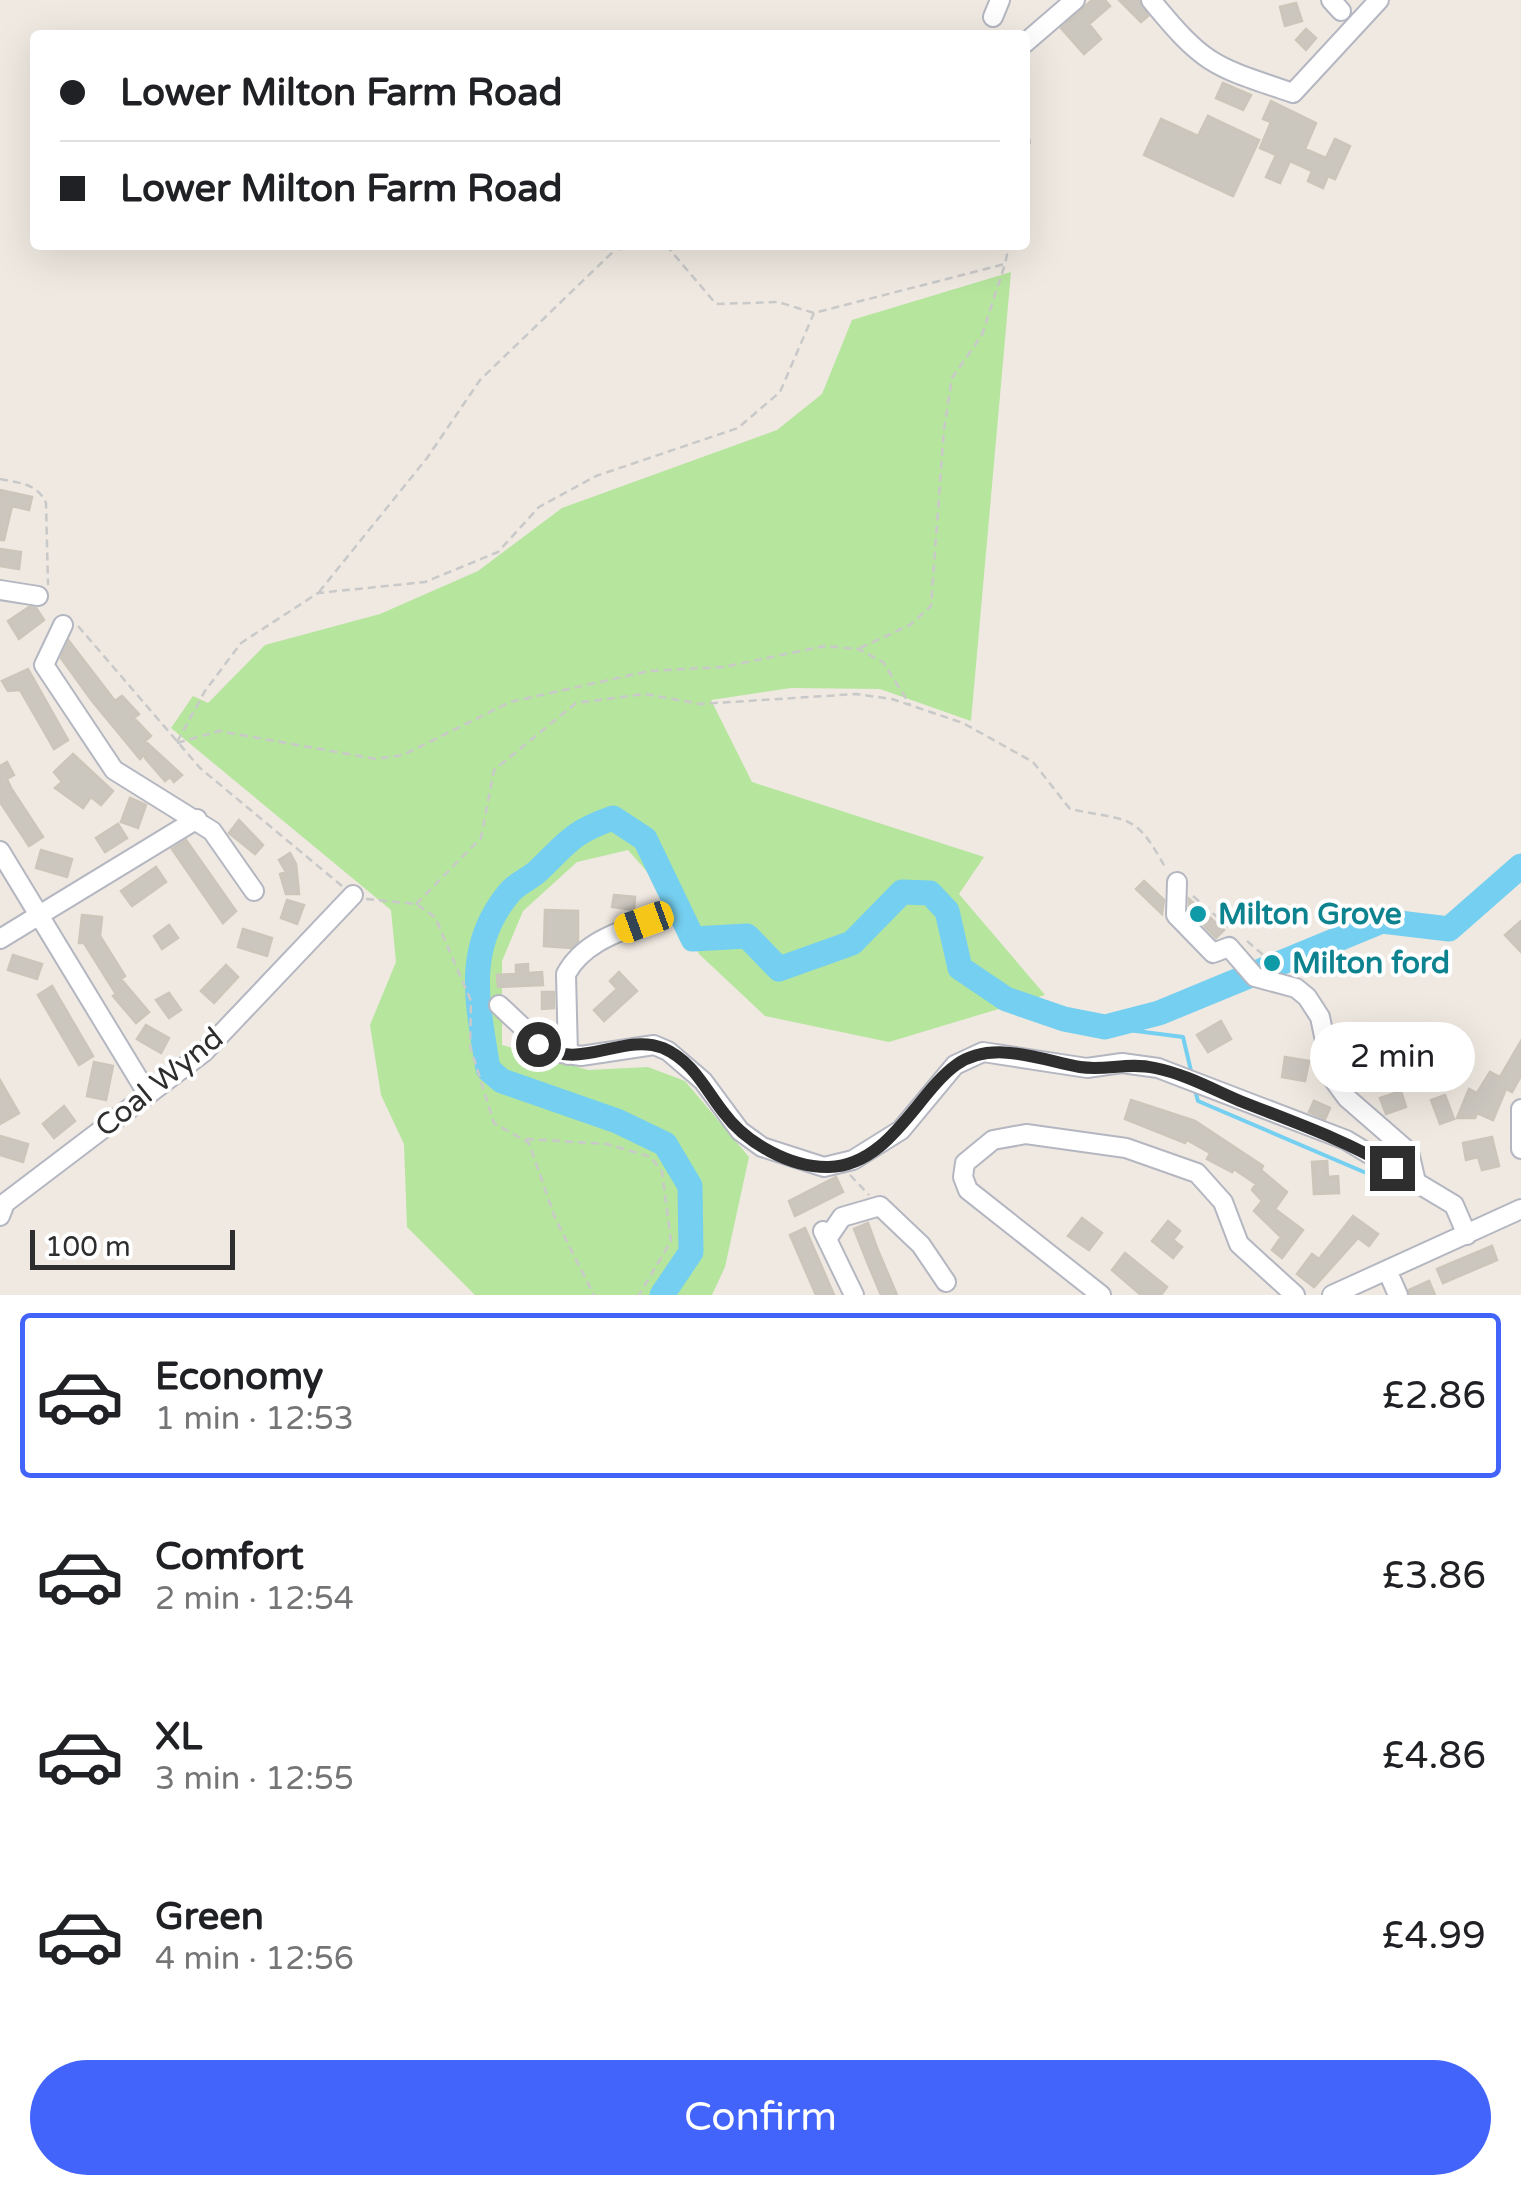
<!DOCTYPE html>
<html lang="en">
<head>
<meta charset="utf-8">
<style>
	body { margin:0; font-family:"Varela Round",sans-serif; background:#f2f2f2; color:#202124; height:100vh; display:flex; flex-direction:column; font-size:38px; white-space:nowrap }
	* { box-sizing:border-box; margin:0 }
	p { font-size:32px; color:#757577 }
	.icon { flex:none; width:55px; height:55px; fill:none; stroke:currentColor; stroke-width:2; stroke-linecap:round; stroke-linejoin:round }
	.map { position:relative; height:1295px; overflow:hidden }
	.panel { display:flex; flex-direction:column; background:#fff; flex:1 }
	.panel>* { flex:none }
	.hud { position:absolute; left:30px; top:30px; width:1000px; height:220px; border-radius:10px; box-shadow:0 10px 40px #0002; display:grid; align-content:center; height:220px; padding:0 30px; background:#fff }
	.scale { position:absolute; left:30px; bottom:25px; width:205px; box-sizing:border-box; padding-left:10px; border:5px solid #2e2e2e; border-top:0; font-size:28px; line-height:35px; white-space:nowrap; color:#2e2e2e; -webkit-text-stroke:8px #fff; paint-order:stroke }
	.end { position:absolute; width:45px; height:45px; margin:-22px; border:12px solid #2e2e2e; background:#fff; box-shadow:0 0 0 5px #fff }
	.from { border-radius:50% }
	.bubble { position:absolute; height:70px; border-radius:35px; background:#fff; box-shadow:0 10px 40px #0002; font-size:32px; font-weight:600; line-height:70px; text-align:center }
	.car { position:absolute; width:30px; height:60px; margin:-30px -15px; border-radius:12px; box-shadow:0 0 8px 2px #0007; background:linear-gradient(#f5c518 24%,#345 0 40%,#f5c518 0 76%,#345 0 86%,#f5c518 0) }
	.hud b { display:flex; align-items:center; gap:35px; height:95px; font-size:38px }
	.hud b+b { border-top:2px solid #e0e0e0 }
	.hud i { width:25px; height:25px; background:#202124 }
	ul { padding:18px 0 0; list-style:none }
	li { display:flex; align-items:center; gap:30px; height:165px; margin:0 20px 15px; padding:0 10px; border:5px solid transparent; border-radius:10px }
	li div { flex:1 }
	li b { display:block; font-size:38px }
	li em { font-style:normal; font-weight:600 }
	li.active { border-color:#4264fb }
	li>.icon { width:90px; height:90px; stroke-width:1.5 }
	.cta { display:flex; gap:20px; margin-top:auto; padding:20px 30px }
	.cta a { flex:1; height:115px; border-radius:60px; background:#4264fb; color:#fff; font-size:40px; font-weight:600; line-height:115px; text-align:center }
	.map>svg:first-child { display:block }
</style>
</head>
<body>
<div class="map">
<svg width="1521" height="1295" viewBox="0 0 1521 1295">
	<rect width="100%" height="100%" fill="#efe9e1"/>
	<path fill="#b6e59e" d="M1011,272l-40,449 -91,-32 -89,-1 -80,12 41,82 232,75 -25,37 86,101 -156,47 -124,-26 -66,-62 -28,-55 -43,-49 -51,12 -54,49 -21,50v84l86,25 60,-3 37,14 64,76 -24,110 -13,28h-237l-68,-68 -3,-83 -23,-49 -11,-70 26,-63 -5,-52 -220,-182 22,-32 15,7 57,-58 115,-31 98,-43 84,-63 215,-78 45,-36 30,-74z"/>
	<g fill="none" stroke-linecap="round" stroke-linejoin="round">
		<path stroke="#75cff0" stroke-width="4" d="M1105,1027l78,10 9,38
			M1195,1090l3,11 187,80"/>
		<path stroke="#75cff0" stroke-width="25" d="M662,1295l29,-43 -1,-66 -25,-42 -48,-23 -115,-40 -14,-12c-10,-65 -25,-120 21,-176 8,-10 21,-14 30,-23 30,-29 34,-38 74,-52l32,21 48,100 54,-3 32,33 73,-26 50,-51 28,1 17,18 13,57 46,31 58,20 41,8 54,-14 223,-92 67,8 72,-63"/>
	</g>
	<path fill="#cbc7bf" stroke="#cbc5ba" stroke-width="2.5" d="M1092,0h13l5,6 -21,18 12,15 -17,15 -23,-26z
		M1119,0h20l9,16 -7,6z
		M1296,3l6,18 -17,5 -5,-19z
		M1306,29l10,9 -10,12 -10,-10z
		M1223,83l28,12 -8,15 -27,-12z
		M1271,101l45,22 -11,26 21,9 9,-19 15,7 -15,33 -7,-3 -5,12 -15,-7 4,-10 -22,-10 -10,22 -14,-6 10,-22 -16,-7 11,-26 -8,-3z
		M1208,116l51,24 -26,56 -89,-41 17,-36 37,17z
		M0,490l32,7 -3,13 -17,-4 -8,34h-4z
		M0,549l21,3 -2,17 -19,-3z
		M29,607l7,1 8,12 -25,19 -11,-18z
		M69,641l46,60 7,-5 17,18 -5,4 17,18 -6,5 37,34 -8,7 -4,-5 -5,4 -20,-23 2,-7 -7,8 -48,-58 -31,-43z
		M28,669l40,71 -14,9 -34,-59 -12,1 -6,-10z
		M73,754l40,37 -12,14 -10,-8 -8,11 -28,-20 7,-6 -8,-10z
		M7,762l7,13 -7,4 4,9 32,49 -14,9 -29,-44v-36z
		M130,798l16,7 -8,23 -17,-6z
		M239,820l24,25 -8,9 -26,-21z
		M118,824l9,14 -22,14 -9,-14z
		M186,840l50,71 -13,12 -51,-74z
		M41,850l31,9 -5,18 -31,-9z
		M290,853l6,11 3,30h-13l-6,-20 6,-2 -7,-12z
		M156,867l10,15 -34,24 -11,-15z
		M1144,881l20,19 -2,14 -26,-25z
		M614,895l21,2 -1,13 -22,-3z
		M1189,899l35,31 -8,8 -27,-28z
		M287,900l17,5 -7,19 -16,-6z
		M545,910l33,1v30l-7,7 -27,-2z
		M82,915l20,2 -2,19 25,40 -4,3 28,33 -13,11 -23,-27 3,-2 -32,-51h-5z
		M1521,921v31l-16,-17z
		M169,925l9,13 -16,11 -8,-13z
		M243,929l29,9 -5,18 -29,-9z
		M13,955l29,9 -5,15 -29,-9z
		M528,964v9l14,-1 1,13 -45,2 -1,-12 19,-1v-9z
		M226,965l12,12 -24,26 -13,-12z
		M619,972l18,19 -33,30 -10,-11 23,-21 -7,-8z
		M52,986l41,70 -14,9 -41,-70z
		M542,992h12v16l-12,1z
		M169,993l12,17 -12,8 -13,-18z
		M1221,1021l10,18 -23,13 -11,-17z
		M146,1025l23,13 -8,15 -24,-14z
		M1374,1035l7,21 -26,8 3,9 -12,3 -7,-30z
		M1521,1041v35l-9,16 -6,-3 -13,31 -16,-7 -2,5h-18l12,-29 8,4 13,-21 10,5z
		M1285,1057l24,4 -4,20 -23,-4z
		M94,1062l19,4 -7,34 -19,-4z
		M0,1080l19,33 -19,11z
		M1401,1091l5,16 -20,7 -6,-16z
		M1445,1095l9,24 -14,5 -9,-24z
		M1131,1100l64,21 68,45 -2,4 26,22 -12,17 28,21 -21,28 -10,-8 9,-13 -27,-26 8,-10 -10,-11 4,-6 -22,-15 -2,3 -25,-13 3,-6 -23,-13 -2,3 -60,-24z
		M1314,1101l16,7 -5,11 -16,-7z
		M64,1106l11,15 -21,17 -11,-14z
		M0,1136l28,8 -5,18 -23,-7z
		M1492,1137l7,29 -17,4 -4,-13 -12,3 -3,-17z
		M1327,1161l1,16 10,-1 1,17 -25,1 -2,-32z
		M836,1177l7,15 -48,24 -6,-15z
		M1353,1216l25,18 -9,12 -11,-8 -44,49 -17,-13 15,-20 7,5z
		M1082,1218l20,15 -13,17 -21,-14z
		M1168,1221l12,10 -7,9 9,7 -9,11 -21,-17z
		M868,1223l9,25 20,47h-16l-13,-31 -14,-35z
		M805,1228l29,67h-18l-26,-60z
		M1492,1246l5,14 -54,23 -6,-14z
		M1125,1253l42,34 -6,8h-20l-29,-25z
		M1429,1281l6,14h-25l-1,-5z"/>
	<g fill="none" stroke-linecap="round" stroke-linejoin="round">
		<g stroke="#b4b7c1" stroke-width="22">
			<path id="minor" d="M1151,0c54,66 62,66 142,93l86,-93
				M1331,0l10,11
				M993,17l7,-17
				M1025,43l50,-43
				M0,590l38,6
				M63,625l-19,40 70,105 98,61 42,60
				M0,851l147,242
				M1177,882l-1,33 37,38 16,-6 26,30 41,11 11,9 13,20 13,62 14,19 62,54 7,30
				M0,939l197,-120
				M499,1005l49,46 33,5 73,-11 14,6 35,30 37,50 22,16 62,20 29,-7 48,-30 54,-65 28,-13 104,16 35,-5 36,5 188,72 108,65 13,30
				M568,1055l-2,-81c16,-30 49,-41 78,-52
				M1521,1109v40
				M0,1216l5,-13 199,-151 149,-157
				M823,1231l31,64
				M827,1239l15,-22 38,-11 41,39 25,37
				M1387,1270l11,25
				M1101,1295l-133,-105 -5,-13 2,-14 28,-23 33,-6 100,14 71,25 26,29 16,42 56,51
				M1332,1295l189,-86"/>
		</g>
		<path stroke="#c9c9c9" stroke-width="2.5" stroke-dasharray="8 5" stroke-linecap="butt" d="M1025,124l5,18 -5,20
			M666,245l50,59 62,-2 36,11 191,-49 4,-19
			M619,250l8,-5
			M0,479c19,4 37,4 46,24l2,82
			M319,592l108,-134 53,-78 140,-135
			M78,626l122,142 142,118
			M860,648l50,-23 21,-19 13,-177 8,-51 30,-43 23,-71
			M177,742l28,-51 36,-48 77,-50 107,-11 73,-30 41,-45 57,-31 142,-48 42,-36 34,-79
			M177,743l42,-12 157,28 27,-4 107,-53 139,-31 74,-4 102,-21 33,3 25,13 27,43
			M1193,896l39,34
			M366,899l50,5 19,13 36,84 -1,45 24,77 35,20 26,75 39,77
			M416,904l65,-66 13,-68 82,-67 69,-9 55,10 156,-10 36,5 71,24 70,39 37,47c61,13 65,3 96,60
			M1247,941l28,24
			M526,1139l81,5 44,13 11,15 9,69 -32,54
			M850,1175l19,20"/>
		<use href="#minor" stroke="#fff" stroke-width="18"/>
	</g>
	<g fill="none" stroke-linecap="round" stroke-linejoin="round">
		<path stroke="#2e2e2e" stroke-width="12" d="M538,1044c41,29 84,-12 125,4 30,13 42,41 61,65 22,30 67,55 105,54 61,-2 88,-74 127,-102 36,-26 85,-5 124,2 25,4 48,-5 75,1 30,6 57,21 85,33 53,21 103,38 152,67"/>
	</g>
	<g fill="#0f9aa8" stroke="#fff" stroke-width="4">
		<circle cx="1198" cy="914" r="10"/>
		<circle cx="1272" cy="963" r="10"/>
	</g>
	<g text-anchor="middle" stroke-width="8" stroke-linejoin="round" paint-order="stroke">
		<g font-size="30" font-weight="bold" fill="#0d838f" stroke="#fff" text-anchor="start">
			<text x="1218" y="924">Milton Grove</text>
			<text x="1292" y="973">Milton ford</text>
		</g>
		<g font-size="30" fill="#2e2e2e" stroke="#fff">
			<text transform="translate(159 1082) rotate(-39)" y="10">Coal Wynd</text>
		</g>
	</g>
</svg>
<div class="scale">100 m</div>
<i class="end from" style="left:538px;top:1044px"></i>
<i class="end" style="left:1392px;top:1168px"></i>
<div class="bubble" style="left:1310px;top:1022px;width:165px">2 min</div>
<i class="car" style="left:644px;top:922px;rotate:250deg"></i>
<div class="hud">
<b><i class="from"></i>Lower Milton Farm Road</b>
<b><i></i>Lower Milton Farm Road</b>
</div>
</div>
<section class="panel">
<ul>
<li class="active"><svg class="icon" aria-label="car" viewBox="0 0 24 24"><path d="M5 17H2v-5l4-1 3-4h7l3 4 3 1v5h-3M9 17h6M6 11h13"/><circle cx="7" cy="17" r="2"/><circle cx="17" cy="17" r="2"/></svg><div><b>Economy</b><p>1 min · 12:53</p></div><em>£2.86</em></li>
<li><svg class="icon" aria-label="car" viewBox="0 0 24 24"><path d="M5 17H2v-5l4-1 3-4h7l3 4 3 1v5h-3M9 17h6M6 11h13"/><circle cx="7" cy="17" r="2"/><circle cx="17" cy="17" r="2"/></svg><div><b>Comfort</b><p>2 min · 12:54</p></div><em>£3.86</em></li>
<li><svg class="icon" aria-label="car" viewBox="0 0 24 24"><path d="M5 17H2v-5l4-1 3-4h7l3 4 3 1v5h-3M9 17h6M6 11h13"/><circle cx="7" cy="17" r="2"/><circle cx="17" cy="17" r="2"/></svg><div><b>XL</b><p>3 min · 12:55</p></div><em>£4.86</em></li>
<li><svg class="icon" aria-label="car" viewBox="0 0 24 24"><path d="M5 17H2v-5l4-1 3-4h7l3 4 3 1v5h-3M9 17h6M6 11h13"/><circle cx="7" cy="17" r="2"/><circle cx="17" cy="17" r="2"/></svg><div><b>Green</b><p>4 min · 12:56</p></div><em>£4.99</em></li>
</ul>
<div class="cta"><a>Confirm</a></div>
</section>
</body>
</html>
